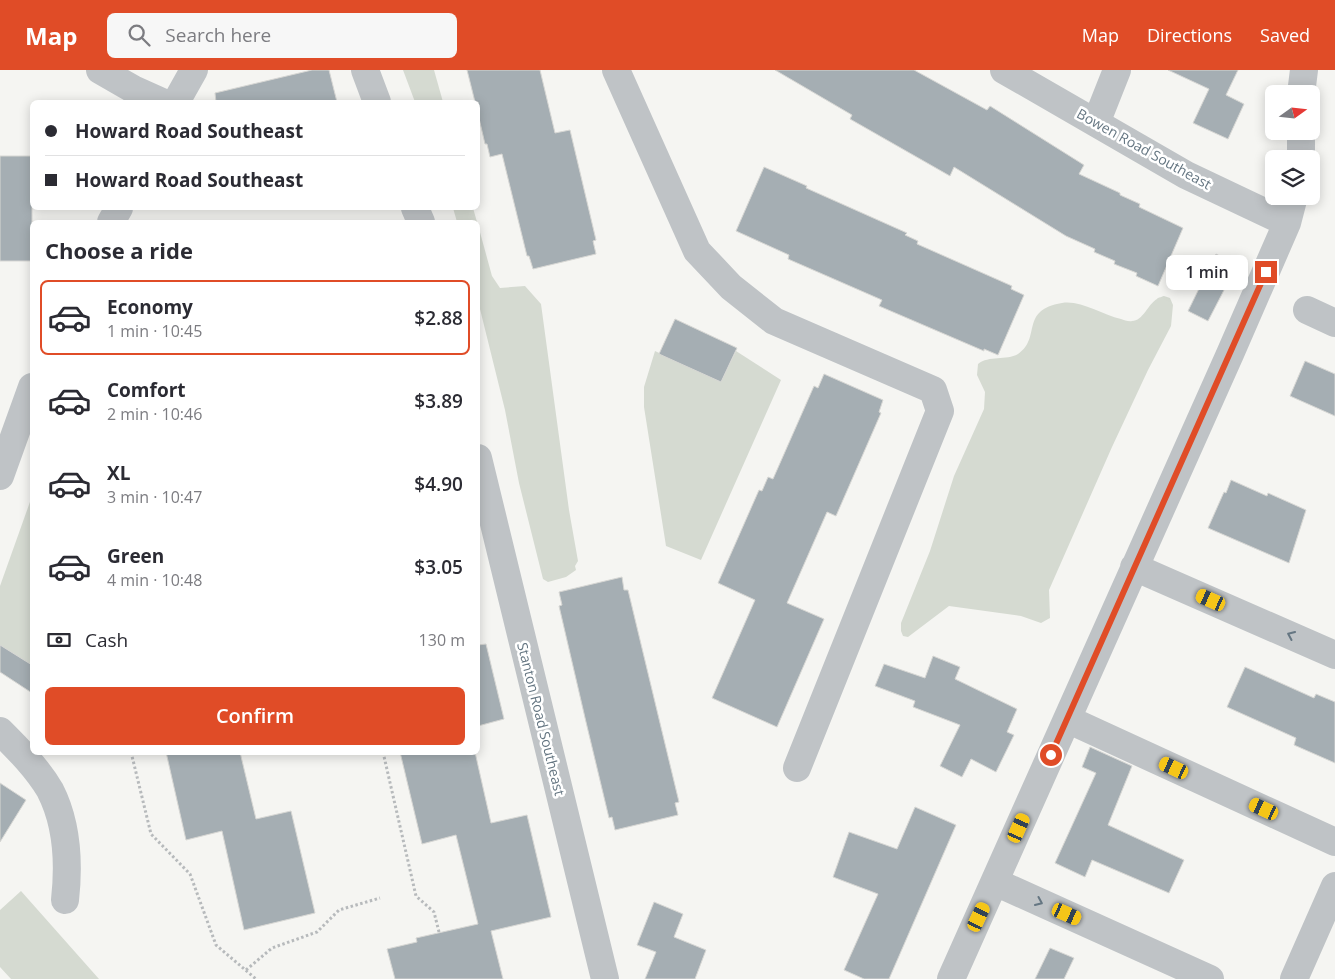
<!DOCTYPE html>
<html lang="en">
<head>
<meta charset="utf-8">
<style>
	body { margin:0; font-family:"Open Sans",sans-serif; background:#f7f7f7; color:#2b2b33; height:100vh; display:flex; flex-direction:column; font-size:19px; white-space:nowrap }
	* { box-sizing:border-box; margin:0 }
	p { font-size:16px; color:#7c7c81 }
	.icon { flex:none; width:28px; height:28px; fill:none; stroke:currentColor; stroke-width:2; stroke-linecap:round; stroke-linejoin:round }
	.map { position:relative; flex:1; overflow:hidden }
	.side { position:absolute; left:30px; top:150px; width:450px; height:535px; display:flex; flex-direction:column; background:#fff; border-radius:8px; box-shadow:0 2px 12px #0003 }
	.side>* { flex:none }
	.top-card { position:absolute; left:30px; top:30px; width:450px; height:110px; border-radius:8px; box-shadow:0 2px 12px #0003; display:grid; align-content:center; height:110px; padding:0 15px; background:#fff }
	.needle { width:32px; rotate:75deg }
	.buttons { position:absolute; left:1265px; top:15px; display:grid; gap:10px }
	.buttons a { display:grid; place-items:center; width:55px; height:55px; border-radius:8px; background:#fff; box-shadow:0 2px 12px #0003; font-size:25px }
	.end { position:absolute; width:22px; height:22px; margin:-11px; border:6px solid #e04c27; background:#fff; box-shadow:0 0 0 2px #fff }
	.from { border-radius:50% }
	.bubble { position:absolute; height:35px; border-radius:8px; background:#fff; box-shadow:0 2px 12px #0003; font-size:16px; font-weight:600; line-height:35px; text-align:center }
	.car { position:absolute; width:15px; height:30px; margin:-15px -8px; border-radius:6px; box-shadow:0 0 4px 1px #0007; background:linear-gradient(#f5c518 24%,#345 0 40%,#f5c518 0 76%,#345 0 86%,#f5c518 0) }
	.top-card b { display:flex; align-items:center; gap:18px; height:48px; font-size:19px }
	.top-card b+b { border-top:1px solid #e1e1e2 }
	.top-card i { width:12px; height:12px; background:#2b2b33 }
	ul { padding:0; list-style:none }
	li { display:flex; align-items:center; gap:15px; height:75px; margin:0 10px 8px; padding:0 5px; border:2px solid transparent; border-radius:8px }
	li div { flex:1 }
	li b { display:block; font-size:19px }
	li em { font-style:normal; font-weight:600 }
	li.on { border-color:#e04c27 }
	li>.icon { width:45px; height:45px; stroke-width:1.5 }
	h2 { padding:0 15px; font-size:22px; line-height:60px }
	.pay { display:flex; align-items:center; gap:12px; height:55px; padding:0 15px; font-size:19px }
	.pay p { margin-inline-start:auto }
	.action { display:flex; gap:10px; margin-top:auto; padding:10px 15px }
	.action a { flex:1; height:58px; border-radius:8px; background:#e04c27; color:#fff; font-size:20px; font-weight:600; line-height:58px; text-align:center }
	header { display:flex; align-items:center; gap:30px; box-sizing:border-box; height:70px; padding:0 25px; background:#e04c27; color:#fff }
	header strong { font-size:24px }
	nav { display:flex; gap:28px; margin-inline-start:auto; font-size:18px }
	.search { width:350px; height:45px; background:#f7f7f7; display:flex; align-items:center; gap:12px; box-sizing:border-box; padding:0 18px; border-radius:8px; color:#7c7c81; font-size:19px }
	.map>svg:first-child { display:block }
</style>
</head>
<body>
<header>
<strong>Map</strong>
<div class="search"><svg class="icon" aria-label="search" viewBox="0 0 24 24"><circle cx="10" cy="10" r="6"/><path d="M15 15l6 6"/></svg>Search here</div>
<nav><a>Map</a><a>Directions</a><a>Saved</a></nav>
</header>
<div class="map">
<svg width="1335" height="909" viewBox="0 0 1335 909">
	<rect width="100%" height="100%" fill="#f5f5f2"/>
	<path fill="#d5dad1" d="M403,0h31l9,32h-28z
		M453,138h20l4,14h-20z
		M478,155l14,51 8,12 25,-2 16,18 28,206 9,51 -3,5 1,4 -10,7 -18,5 -5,-3 -24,-96 -14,-73 -27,-109z
		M1164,226l6,2 3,7 -2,21 -23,44 -36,77 -63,143 1,28 -9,5 -20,-7 -72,-10 -41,31 -5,-1 -2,-5v-8l29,-72 24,-75 30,-67 1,-17 -8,-17 1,-11c11,-9 28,-3 40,-10 24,-16 1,-44 44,-51 19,-3 40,12 59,16 3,1 8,3 11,2 11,0 16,-17 25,-22 0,-1 7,-3 7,-3z
		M655,281l66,31 15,-31 45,29 -80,180 -35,-14 -22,-139v-20z
		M31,429l1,1v165l-32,-20v-59z
		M21,821l78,88h-88l-11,-12v-57z"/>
	<path fill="#a5aeb3" stroke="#d7d7d4" d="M312,0h17l8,32h-121l-1,-9z
		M467,0h73l15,63 15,-3 26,110 -3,1 3,13 -63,15 -4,-13h-2l-25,-102 -12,3 -3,-13h-2l-7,-30v-12h-3z
		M775,0h139l73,40 3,-4 94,59 -5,9 41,19v2l20,9 -1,3 44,21 -25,58 -22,-10 1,-3 -23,-9 1,-3 -21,-9 1,-3 -29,-13 -112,-69 -4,9 -100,-57 2,-4z
		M1168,0h70l-12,25 18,9 -16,35 -35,-16 16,-34z
		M0,86h32v105h-32z
		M764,97l43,19 -1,2 101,45 -2,2 13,6 -1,3 95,42 -1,3 13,6 -26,60 -14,-6v2l-105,-45 3,-6 -94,-41 1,-4 -53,-24z
		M1216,184l21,11 -29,56 -20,-10z
		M675,249l62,29 -16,34 -62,-28z
		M1305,291l30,13v42l-45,-20z
		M824,304l59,26 -4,12 2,1 -45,103 -9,-4 -40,91 37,16 -47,108 -65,-29 43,-98 -37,-17 41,-93 3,1 6,-14 5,2 41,-93 4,2z
		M1231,410l36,16 1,-3 38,17 -17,53 -81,-35 16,-36 2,1z
		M622,507l2,13h4l51,212 -4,1 3,12 -63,15 -3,-13 -3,1 -23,-96 -27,-116 3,-1 -3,-13z
		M486,574l18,75 -26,7v-81z
		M0,575l32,20v28l-32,-21z
		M933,586l27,11 -5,12 62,30 -10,23 7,3 -18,37 -25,-13 -9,18 -22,-11 20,-41 -47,-18 2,-6 -40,-15 9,-22 41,14z
		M1245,597l69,31 2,-4 19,8v61l-41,-18 2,-7 -69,-31z
		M1090,677l42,19 -24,59 76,35 -15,33 -77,-33 -7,17 -30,-14 41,-90 -14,-6z
		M166,682h74l16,67 35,-8 24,102 -71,17 -22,-99 -36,9z
		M400,682h75l16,71 36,-8 24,102 -60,14 12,48h-108l-8,-30 30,-7 -1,-4 62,-14 -22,-89 -34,9z
		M0,713l26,17 -26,42z
		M915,737l41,18 -67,154h-25l-20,-9 34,-76 -45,-17 16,-45 48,17z
		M654,832l29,12 -9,23 32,13 -11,29h-50l11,-27 -19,-7z
		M1050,878l24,10 -10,21h-29z"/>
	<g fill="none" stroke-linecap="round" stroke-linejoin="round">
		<path stroke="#b7babc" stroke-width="3" stroke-dasharray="2.5 2.5" stroke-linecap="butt" d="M131,682l20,82 39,40 26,71 40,34
			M383,682l33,144 18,16 5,20
			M246,900l26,-22 45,-16 22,-22 41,-12"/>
		<path stroke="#bfc3c6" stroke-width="28" d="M100,0l33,19 29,13
			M365,0l12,32
			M616,0l81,181 34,36 43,34 159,69 7,21 -143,357
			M1004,0l182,105 101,48
			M1301,24l3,-24
			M176,32l18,-32
			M1096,53l21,-53
			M1301,89v-28
			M415,138l6,14
			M111,152l8,-14
			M1307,240l28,13
			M478,388l127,521
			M0,406l32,-89
			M1134,497l201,88
			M1067,649l268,123
			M0,661c18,18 37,37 50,59 17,33 19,74 15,110
			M995,812l215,97
			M951,909l279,-625 57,-131 7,-27
			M1294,909l41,-93"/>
	</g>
	<defs><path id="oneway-chevron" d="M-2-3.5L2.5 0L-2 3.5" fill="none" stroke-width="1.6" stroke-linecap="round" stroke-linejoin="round" transform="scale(1.25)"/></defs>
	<g stroke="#657682">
		<use href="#oneway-chevron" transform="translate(1291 565) rotate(-156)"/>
		<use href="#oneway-chevron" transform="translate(1039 832) rotate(24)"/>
	</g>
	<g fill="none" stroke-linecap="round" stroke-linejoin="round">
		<path stroke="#e04c27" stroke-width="6" d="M1051,685l215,-483"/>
	</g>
	<g text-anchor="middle" stroke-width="5" stroke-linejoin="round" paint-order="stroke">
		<g font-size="14" fill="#657682" stroke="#fff">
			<text transform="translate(1144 79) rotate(29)" y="5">Bowen Road Southeast</text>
			<text transform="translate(541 649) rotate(76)" y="5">Stanton Road Southeast</text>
		</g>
	</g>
</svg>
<div class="buttons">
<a><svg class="needle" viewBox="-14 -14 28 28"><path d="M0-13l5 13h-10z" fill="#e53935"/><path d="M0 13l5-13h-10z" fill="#7c7c81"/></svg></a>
<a><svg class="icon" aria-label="layers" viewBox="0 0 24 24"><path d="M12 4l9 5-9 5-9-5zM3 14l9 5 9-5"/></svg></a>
</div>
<i class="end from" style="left:1051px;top:685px"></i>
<i class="end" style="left:1266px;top:202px"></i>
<div class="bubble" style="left:1166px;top:185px;width:82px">1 min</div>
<i class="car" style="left:1211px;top:530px;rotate:294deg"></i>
<i class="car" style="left:1174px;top:698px;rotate:295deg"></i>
<i class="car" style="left:1264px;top:739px;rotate:295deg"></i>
<i class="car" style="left:1019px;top:758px;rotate:24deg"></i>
<i class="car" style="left:1067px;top:844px;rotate:114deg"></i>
<i class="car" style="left:979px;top:847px;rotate:25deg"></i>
<div class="top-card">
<b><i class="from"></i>Howard Road Southeast</b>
<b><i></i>Howard Road Southeast</b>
</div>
<section class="side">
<h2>Choose a ride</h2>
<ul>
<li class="on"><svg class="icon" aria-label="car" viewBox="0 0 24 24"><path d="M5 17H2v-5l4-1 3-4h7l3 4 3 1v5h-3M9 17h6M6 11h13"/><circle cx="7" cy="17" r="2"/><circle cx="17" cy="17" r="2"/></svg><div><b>Economy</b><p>1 min · 10:45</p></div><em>$2.88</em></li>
<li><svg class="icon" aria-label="car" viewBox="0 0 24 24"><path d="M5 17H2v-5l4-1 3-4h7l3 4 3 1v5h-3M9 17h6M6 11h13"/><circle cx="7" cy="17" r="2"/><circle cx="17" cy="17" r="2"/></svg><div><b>Comfort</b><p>2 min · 10:46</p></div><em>$3.89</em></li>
<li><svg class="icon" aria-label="car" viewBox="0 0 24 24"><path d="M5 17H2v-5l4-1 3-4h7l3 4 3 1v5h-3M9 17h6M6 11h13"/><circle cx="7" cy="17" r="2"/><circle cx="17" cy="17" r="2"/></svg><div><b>XL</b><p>3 min · 10:47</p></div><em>$4.90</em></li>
<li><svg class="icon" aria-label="car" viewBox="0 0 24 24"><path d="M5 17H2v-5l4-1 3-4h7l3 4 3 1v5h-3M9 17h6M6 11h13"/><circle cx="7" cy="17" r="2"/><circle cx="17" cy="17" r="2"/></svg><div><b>Green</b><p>4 min · 10:48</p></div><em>$3.05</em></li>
</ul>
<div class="pay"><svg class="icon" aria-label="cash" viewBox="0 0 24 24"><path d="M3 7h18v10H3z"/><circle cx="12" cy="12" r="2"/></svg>Cash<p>130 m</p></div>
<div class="action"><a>Confirm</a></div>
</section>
</div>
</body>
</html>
